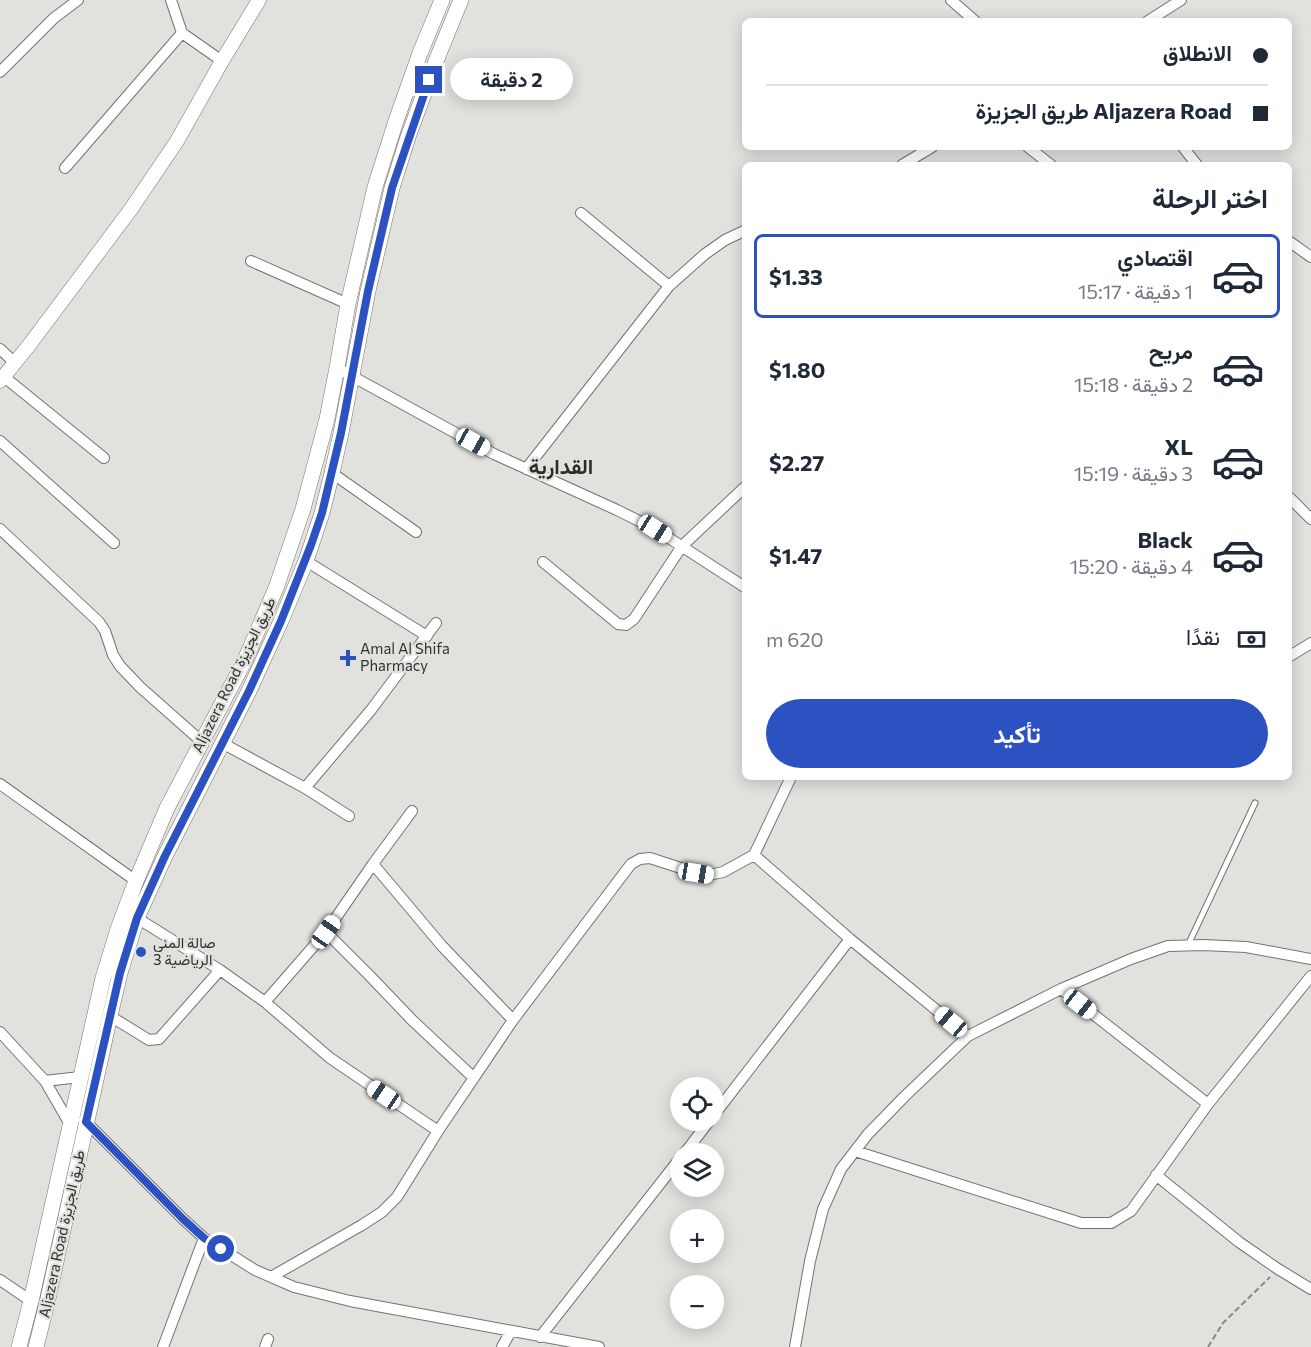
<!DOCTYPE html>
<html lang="ar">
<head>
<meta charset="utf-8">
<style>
	body { margin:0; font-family:Commissioner,Vazirmatn,sans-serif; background:#f6f6f7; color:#1f2937; direction:rtl; height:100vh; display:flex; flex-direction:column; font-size:22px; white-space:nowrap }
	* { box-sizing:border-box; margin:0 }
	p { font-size:20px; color:#747a83 }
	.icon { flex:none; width:33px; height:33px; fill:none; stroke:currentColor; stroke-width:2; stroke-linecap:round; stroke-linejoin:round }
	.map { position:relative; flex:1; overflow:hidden; direction:ltr }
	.panel { position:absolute; left:742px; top:162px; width:550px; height:618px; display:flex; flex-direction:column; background:#fff; border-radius:9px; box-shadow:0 3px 15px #0003; direction:rtl }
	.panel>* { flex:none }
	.guide { position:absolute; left:742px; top:18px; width:550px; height:132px; border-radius:9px; box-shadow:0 3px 15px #0003; direction:rtl; display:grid; align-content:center; height:132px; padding:0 24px; background:#fff }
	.controls { position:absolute; left:670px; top:1077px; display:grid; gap:12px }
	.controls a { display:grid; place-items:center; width:54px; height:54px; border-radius:50%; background:#fff; box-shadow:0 3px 15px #0003; font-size:30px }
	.end { position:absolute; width:27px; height:27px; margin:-14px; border:8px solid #2c52c2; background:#fff; box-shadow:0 0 0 3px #fff }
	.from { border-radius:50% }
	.bubble { position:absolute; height:42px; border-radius:21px; background:#fff; box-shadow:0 3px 15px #0003; font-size:20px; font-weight:700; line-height:42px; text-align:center; direction:rtl }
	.car { position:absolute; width:18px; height:36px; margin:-18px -9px; border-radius:8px; box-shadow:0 0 4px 2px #0007; background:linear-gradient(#fff 24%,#345 0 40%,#fff 0 76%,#345 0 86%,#fff 0) }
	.guide b { display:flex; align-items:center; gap:21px; height:57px; font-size:22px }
	.guide b+b { border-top:2px solid #e0e1e3 }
	.guide i { width:15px; height:15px; background:#1f2937 }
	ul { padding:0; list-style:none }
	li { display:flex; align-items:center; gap:18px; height:84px; margin:0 12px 9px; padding:0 12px; border:3px solid transparent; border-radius:9px }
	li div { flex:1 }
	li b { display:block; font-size:22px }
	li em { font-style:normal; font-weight:700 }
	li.on { border-color:#2c52c2 }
	li>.icon { width:54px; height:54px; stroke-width:1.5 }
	h2 { padding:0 24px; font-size:27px; line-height:72px }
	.pay { display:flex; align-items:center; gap:15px; height:66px; padding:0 24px; font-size:22px }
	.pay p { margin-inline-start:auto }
	.button { display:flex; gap:12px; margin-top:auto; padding:12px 24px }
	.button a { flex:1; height:69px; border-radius:36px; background:#2c52c2; color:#fff; font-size:24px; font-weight:700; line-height:69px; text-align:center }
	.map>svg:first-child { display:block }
</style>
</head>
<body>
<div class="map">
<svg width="1311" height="1347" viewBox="0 0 1311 1347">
	<rect width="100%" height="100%" fill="#e1e1de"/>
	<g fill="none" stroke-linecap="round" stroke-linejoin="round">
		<g stroke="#737370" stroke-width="7">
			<path id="service" d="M1188,945l67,-142"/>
		</g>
		<g stroke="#737370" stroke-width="12">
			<path id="minor" d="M171,0l11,33 40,28
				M951,0l24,21
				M1148,21l33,-21
				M0,72l54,-54 24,-18
				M1028,147l23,18
				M1183,147l14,18
				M902,165l30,-18
				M65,168l117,-135
				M581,213l88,73
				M1290,242l21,15
				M251,261l97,43
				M0,349l15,14
				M337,368l157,86 123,56 38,19 91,59
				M3,376l101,82
				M0,441l114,102
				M526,469l143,-183 36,-32 20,-14 21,-10
				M332,473l84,59
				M1290,498l21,21
				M0,529l99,93 6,9 8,24 7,11 20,21 61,54
				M306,561l121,75
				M543,562l75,62 8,1 8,-6 48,-73 64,-60
				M1290,656l21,-13
				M222,743l83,45 44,28
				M0,784l136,97
				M305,788l66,-78 65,-87
				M754,855l96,84 118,97
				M373,864l69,82 71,74
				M137,918l83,52 45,32 65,56 108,73
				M326,932l42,42 44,46 62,58
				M1061,989l147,115
				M265,1002l61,-70 47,-68 39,-53
				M110,1016l39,24 10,-1 61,-69
				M0,1032l45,49 26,45
				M45,1081l35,-4
				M714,1115l136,-176
				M84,1120l99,99 21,19 51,32 39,17 56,14 249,46
				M855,1151l226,72h30l20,-12 77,-107 103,-128
				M684,1154l26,-34
				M1156,1175l83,67 39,27 33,20
				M271,1277l91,-52 20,-13 15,-15 41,-66 75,-111 118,-156 9,-5 10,-1 46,15 13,2 14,-3 31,-17 37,-78
				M0,1280l31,21
				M540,1337l141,-180
				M163,1347l41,-109
				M265,1347l3,-8
				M502,1347l9,-16
				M795,1347l15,-86 13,-52 18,-40 27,-35 37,-38 63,-60 93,-47 70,-30 37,-13 35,-1 43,2 65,12"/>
		</g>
		<g stroke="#737370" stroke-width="15">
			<path id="tertiary" d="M0,381l30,-37 101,-135 46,-68 45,-80 37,-61"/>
		</g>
		<g stroke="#737370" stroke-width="16">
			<path id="secondary" d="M19,1347l12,-46 72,-323 15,-49 18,-48 31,-73 78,-148 31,-72 27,-79 24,-90 10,-51 11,-64 27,-117 21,-66 24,-68 22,-53
				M36,1347l11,-44 63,-287 10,-43 17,-55 28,-62 84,-165 32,-70 25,-60 16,-48 10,-40 9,-40 27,-142 24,-103 16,-51 28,-76 25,-61"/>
		</g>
		<path stroke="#888886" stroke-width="2" stroke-dasharray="6 3" stroke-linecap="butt" d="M1208,1347l15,-24 47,-46"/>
		<use href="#service" stroke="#fff" stroke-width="5"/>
		<use href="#minor" stroke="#fff" stroke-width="10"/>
		<use href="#tertiary" stroke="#fff" stroke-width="14"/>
		<use href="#secondary" stroke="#fff" stroke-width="15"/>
	</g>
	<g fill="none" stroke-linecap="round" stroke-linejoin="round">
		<path stroke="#2c52c2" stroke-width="8" d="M221,1249l-17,-11 -21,-19 -97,-97 34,-149 17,-55 28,-62 84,-165 32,-70 30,-76 11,-32 19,-80 27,-142 24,-103 37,-108"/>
	</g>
	<g fill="#2c52c2" stroke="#e1e1de" stroke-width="2">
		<path d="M345 649h6v6h6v6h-6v6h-6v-6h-6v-6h6z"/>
		<circle cx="141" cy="952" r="6"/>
	</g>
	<g text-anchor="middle" stroke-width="4.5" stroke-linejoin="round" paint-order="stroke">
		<g font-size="15" fill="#313130" stroke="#e1e1de" text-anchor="start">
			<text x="360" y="654">Amal Al Shifa<tspan x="360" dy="17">Pharmacy</tspan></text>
			<text x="153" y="948">صالة المنى<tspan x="153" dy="17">الرياضية 3</tspan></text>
		</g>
		<g font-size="15" fill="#313130" stroke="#e1e1de">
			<text transform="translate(234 675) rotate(-64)" y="5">Aljazera Road طريق الجزيزة</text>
			<text transform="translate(62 1234) rotate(-78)" y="5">Aljazera Road طريق الجزيزة</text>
		</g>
		<g font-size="21" font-weight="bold" fill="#2c2c2a" stroke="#e1e1de">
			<text x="561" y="474">القدارية</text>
		</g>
	</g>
</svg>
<div class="controls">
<a><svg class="icon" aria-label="locate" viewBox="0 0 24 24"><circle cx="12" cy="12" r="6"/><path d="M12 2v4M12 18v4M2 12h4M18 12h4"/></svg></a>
<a><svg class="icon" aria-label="layers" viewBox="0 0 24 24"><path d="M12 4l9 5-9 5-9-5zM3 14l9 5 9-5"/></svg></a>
<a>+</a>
<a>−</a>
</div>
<i class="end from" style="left:221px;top:1249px"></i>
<i class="end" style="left:429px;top:80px"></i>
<div class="bubble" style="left:450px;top:58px;width:123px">2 دقيقة</div>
<i class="car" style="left:473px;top:442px;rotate:119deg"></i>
<i class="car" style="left:655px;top:529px;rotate:122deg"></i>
<i class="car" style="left:696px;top:873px;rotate:99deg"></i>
<i class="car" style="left:326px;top:932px;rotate:35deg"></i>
<i class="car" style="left:1080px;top:1004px;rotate:128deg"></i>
<i class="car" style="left:951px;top:1022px;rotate:310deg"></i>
<i class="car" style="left:384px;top:1095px;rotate:304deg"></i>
<div class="guide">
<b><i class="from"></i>الانطلاق</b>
<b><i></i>Aljazera Road طريق الجزيزة</b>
</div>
<section class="panel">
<h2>اختر الرحلة</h2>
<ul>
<li class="on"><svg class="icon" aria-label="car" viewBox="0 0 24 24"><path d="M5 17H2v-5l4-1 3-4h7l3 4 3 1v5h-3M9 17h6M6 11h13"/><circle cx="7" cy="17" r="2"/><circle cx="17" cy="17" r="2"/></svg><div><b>اقتصادي</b><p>1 دقيقة · 15:17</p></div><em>$1.33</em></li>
<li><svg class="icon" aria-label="car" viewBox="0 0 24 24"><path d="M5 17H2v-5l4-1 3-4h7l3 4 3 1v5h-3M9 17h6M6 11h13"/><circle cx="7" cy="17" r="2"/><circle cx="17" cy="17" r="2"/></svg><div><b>مريح</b><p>2 دقيقة · 15:18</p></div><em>$1.80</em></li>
<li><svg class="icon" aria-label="car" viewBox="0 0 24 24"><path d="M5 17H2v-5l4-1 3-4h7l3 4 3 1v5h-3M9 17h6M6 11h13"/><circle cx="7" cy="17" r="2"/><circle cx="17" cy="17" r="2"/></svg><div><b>XL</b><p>3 دقيقة · 15:19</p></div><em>$2.27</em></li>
<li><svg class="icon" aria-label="car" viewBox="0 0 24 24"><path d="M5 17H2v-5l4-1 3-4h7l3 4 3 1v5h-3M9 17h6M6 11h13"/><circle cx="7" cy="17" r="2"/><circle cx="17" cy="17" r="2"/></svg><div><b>Black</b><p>4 دقيقة · 15:20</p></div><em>$1.47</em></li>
</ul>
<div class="pay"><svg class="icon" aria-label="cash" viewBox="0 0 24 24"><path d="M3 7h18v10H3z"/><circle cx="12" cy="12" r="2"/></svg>نقدًا<p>620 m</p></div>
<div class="button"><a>تأكيد</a></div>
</section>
</div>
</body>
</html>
